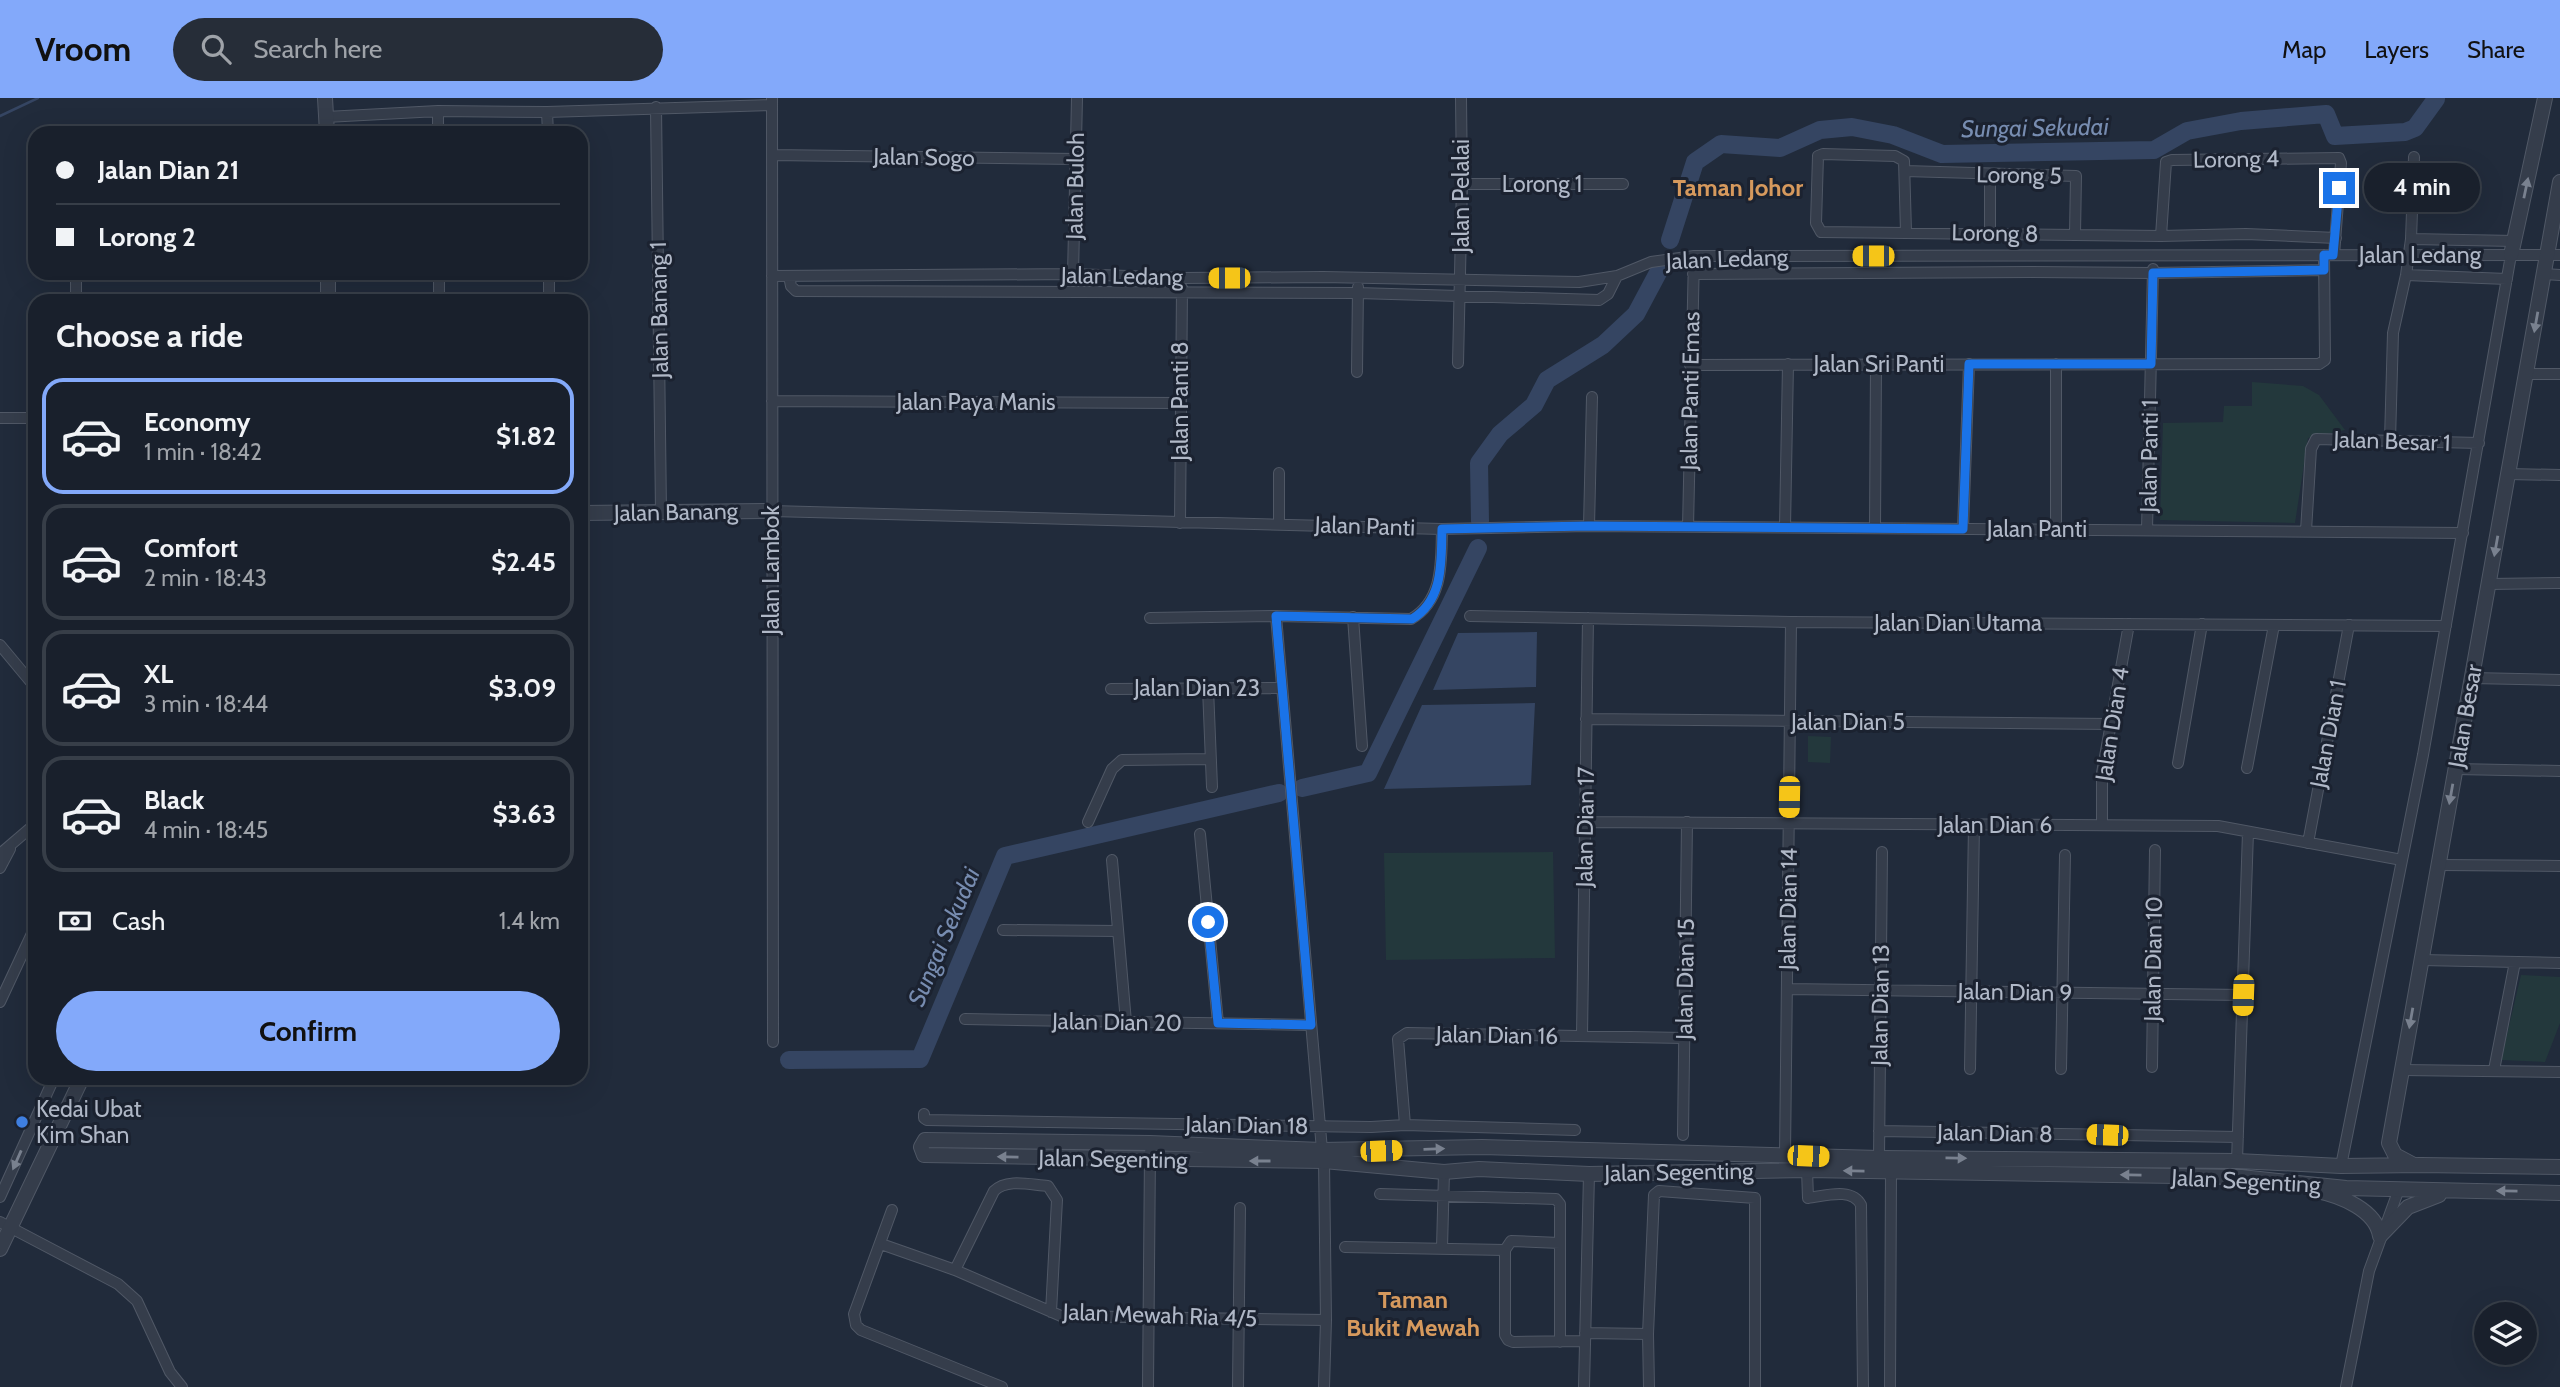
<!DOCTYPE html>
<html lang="en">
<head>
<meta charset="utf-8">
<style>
	body { margin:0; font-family:Cabin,sans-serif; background:#262d38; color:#f1f3f6; height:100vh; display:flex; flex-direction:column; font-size:26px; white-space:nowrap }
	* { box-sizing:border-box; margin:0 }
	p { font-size:23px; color:#9fa3a9 }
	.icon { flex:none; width:38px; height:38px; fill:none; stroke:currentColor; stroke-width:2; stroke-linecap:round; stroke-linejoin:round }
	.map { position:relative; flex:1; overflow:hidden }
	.side { position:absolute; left:28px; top:196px; width:560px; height:791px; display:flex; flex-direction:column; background:#19202c; border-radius:21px; box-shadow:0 7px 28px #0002,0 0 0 2px #373e48 }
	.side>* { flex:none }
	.hud { position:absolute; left:28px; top:28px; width:560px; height:154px; border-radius:21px; box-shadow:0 7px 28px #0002,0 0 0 2px #373e48; display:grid; align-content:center; height:154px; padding:0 28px; background:#19202c }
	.tools { position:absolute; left:2474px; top:1204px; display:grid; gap:14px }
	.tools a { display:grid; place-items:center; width:63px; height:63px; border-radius:50%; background:#19202c; box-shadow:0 7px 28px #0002,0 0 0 2px #373e48; font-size:35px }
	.end { position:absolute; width:32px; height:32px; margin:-16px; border:9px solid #1a73e8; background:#fff; box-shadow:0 0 0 4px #fff }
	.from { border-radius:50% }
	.bubble { position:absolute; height:49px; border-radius:24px; background:#19202c; box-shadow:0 7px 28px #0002,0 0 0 2px #373e48; font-size:23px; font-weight:700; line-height:49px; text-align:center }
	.car { position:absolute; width:21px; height:42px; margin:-21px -10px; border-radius:9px; box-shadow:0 0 5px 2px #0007; background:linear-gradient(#f5c518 24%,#345 0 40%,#f5c518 0 76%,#345 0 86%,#f5c518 0) }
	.hud b { display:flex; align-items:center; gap:24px; height:66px; font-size:26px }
	.hud b+b { border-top:2px solid #373e48 }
	.hud i { width:18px; height:18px; background:#f1f3f6 }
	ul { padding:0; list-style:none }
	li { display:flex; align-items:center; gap:21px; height:116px; margin:0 14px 10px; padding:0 14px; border:4px solid #373e48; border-radius:21px }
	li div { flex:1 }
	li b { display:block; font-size:26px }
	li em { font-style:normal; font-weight:700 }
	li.on { border-color:#83a9fa }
	li>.icon { width:63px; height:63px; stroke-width:1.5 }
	h2 { padding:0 28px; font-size:32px; line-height:84px }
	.pay { display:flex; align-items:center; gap:18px; height:77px; padding:0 28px; font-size:26px }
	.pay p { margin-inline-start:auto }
	.primary-button { display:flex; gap:14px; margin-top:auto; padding:14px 28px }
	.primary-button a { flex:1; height:80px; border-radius:42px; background:#83a9fa; color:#111; font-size:28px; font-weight:700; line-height:80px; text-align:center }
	header { display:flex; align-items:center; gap:42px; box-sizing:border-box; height:98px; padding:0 35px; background:#83a9fa; color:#111 }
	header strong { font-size:33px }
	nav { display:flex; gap:38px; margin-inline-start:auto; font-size:24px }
	.search { width:490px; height:63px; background:#262d38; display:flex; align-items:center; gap:18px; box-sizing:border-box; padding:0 24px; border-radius:38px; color:#9fa3a9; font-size:26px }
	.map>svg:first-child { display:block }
</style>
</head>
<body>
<header>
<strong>Vroom</strong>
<div class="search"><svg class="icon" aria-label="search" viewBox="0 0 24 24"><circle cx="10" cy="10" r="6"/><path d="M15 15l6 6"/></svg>Search here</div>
<nav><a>Map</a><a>Layers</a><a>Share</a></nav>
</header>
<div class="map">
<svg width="2560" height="1289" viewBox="0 0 2560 1289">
	<rect width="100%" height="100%" fill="#212b3b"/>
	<path fill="#23383c" d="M2252,284l51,4 16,9 26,35 -37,8 -13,85 -135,-3 3,-97 60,-1 1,-16h28z
		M1808,638l23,1 -1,26 -22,-1z
		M1553,754l2,106 -169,2 -2,-107z
		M2521,877l39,2v46l-15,39 -44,-2z"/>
	<path fill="#354562" d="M1537,534l-1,55 -103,3 25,-57z
		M1535,605l-4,82 -147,4 38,-84z"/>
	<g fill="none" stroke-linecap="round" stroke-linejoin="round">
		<path stroke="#354562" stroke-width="2.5" d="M0,18l38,-18"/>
		<path stroke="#354562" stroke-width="18" d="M1670,142l25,-78 26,-18 59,4 40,-18 32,-3 41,8 49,19 212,-4 33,-19 54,-10 85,-7 9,22 70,-4 10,-4 21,-29
			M1480,423l-1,-58 21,-29 34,-29 13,-25 56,-35 33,-31 24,-45
			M1302,690l66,-15 110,-225
			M789,962l131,-1 85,-203 274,-63"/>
		<g stroke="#505866" stroke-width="12">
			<path id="minor" d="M772,0l1,944
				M656,9l5,405
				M438,13v22
				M547,14l1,21
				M326,19l112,-6 109,1 225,-7
				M772,57l305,4
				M1905,73l171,5 -1,58
				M1462,86h161
				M1906,134l-2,-71 -9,-5 -72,-2 -5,2 -2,67 5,9 340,4 85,-2 90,4
				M1990,135v-59
				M2161,138l5,-74 6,-2 167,-2 2,5 -7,92
				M2411,141l104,2
				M76,175v28
				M439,175v28
				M549,175v28
				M1073,176l4,-176
				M1693,176l338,-2 122,1 171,-3
				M2544,176l16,1
				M2406,177l101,4
				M772,178l301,-2 109,4 141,-1 256,5 38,-6 34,-14 43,-6 866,-1
				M789,178l2,10 5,5 562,2 241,7 9,-6 9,-18
				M1458,265l4,-179 -1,-86
				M2056,266v165
				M1690,267l629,-1 6,-4 -1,-105
				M1357,274l1,-85
				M2526,276h34
				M772,303l408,2
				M0,320h35
				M2390,342l3,-107 13,-58 5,-36 3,-82
				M1279,375v51
				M2508,376l52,1
				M772,413l670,18 147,-3 874,7
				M1180,425l2,-235
				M1589,428l3,-129
				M1688,429l6,-271
				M1785,429l3,-163
				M1875,430l1,-164
				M1963,431l6,-165
				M2147,432l6,-261
				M2306,433l5,-82 5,-10 163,4
				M2489,486l71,-1
				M1276,518l46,534
				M1470,518l321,6 655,4
				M1353,519l9,129
				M1150,520l126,-2 135,3c33,-19 30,-58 31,-90
				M0,547l35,42
				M2472,580l88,2
				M1208,590l4,99
				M1111,591l171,-1
				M1586,621l525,5
				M2178,665l24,-139
				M2247,670l27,-143
				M2456,671l104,2
				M1088,724l24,-53 10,-9 89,-1
				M1585,724l633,4 184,34
				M2102,727v-52l27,-149
				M1200,736l18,189
				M2308,745l41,-218
				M0,756l35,-30
				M1112,762l14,162
				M2439,767l121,1
				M0,770l10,-19
				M1003,832l115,1
				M2421,862l139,3
				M1787,891l456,6
				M0,904l35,-75
				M965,921l346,6
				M1582,938l6,-418
				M2152,969l3,-217
				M1970,971l4,-244
				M2061,971l4,-214
				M2402,972l158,2
				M2494,972l21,-108
				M924,1016v4l3,2 444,7 34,-2 170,5
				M1405,1027l-7,-86 9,-6 277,5
				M1879,1033l359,6
				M1683,1037l4,-313
				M1785,1057l6,-533
				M1879,1060l3,-306
				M2237,1063l11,-329
				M2341,1068l82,-411 88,-500
				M1807,1072l1,28c17,-2 44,-11 53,7l2,182
				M1380,1096l176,5 4,5v138
				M0,1099l54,-119
				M892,1112l-38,104 2,11 5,5 141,57
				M0,1124l118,62 19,17 33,71 12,15
				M881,1146l74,26 106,46 265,4
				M1345,1149l160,3v85l3,5 5,2 72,-1
				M1442,1150l2,-76
				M1505,1152l6,-9 49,2
				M955,1172l39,-79c13,-13 37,-6 54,-5l9,14 -6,112
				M1585,1235l63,1
				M1148,1289l2,-235
				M1238,1289l2,-179
				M1324,1289l2,-67 -2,-159
				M1584,1289l5,-213
				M1649,1289l-1,-53 6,-139 5,-4 96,7v189
				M1890,1289l1,-216
				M2346,1289l23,-116 30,-82"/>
		</g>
		<g stroke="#505866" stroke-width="16">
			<path id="tertiary" d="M325,0l2,35
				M2511,157l34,-157
				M328,175v28
				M581,415l191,-2
				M2412,1066l-17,-9 -6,-12 171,-961
				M2560,1069l-139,-2 -80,1 -104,-5 -358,-3 -397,-11 -160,3 -172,-7 -225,-3 -4,7 3,8 400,6 120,11 35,-3 110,5 218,-4 434,7 105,11 214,5
				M2317,1093c24,5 59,19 63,45
				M2380,1138l28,-29 31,-12
				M0,1151l82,-171"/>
		</g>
		<use href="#minor" stroke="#353d4b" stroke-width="10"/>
		<use href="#tertiary" stroke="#353d4b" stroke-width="14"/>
	</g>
	<defs><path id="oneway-solid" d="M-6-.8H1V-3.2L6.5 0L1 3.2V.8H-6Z" transform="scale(1.75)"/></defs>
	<g fill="#79818f">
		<use href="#oneway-solid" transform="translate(2526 90) rotate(-78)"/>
		<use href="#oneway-solid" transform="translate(2536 224) rotate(100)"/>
		<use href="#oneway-solid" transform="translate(2496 448) rotate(100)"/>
		<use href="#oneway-solid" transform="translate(2451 696) rotate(100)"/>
		<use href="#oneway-solid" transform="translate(2411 920) rotate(100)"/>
		<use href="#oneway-solid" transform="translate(1434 1051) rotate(-2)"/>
		<use href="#oneway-solid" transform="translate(1008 1059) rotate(-179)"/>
		<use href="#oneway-solid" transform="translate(1956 1060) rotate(1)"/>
		<use href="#oneway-solid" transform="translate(17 1062) rotate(114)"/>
		<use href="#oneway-solid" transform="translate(1260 1063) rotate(-180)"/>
		<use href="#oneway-solid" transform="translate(1854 1073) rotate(-179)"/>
		<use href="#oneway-solid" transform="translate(2131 1077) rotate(-179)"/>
		<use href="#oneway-solid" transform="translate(2507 1093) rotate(-179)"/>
	</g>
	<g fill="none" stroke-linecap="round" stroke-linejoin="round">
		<path stroke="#1a73e8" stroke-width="9" d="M1208,824l10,101 93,2 -35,-409 136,3c32,-19 29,-58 30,-90l147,-3 374,3 6,-165h182l2,-91 171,-3v-15h9l6,-67"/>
	</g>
	<circle fill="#3f7fe0" stroke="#1b2230" stroke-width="2.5" cx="22" cy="1024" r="7"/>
	<g text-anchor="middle" stroke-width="6" stroke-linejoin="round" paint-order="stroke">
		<g font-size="23" fill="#b0b8c7" stroke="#1b2230">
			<text transform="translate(924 59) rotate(1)" y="8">Jalan Sogo</text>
			<text transform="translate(2236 61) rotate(-1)" y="8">Lorong 4</text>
			<text transform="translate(2019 77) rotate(1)" y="8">Lorong 5</text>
			<text x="1542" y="94">Lorong 1</text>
			<text transform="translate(1075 88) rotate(-89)" y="8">Jalan Buloh</text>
			<text transform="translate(1461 98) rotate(-90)" y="8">Jalan Pelalai</text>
			<text transform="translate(1995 135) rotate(1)" y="8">Lorong 8</text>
			<text x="2420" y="165">Jalan Ledang</text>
			<text transform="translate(1727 161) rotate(-2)" y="8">Jalan Ledang</text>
			<text transform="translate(1122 178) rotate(1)" y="8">Jalan Ledang</text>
			<text transform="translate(659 212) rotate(-91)" y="8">Jalan Banang 1</text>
			<text x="1879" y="274">Jalan Sri Panti</text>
			<text transform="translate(1690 293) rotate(-89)" y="8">Jalan Panti Emas</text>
			<text transform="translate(1180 303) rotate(-90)" y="8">Jalan Panti 8</text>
			<text x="976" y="312">Jalan Paya Manis</text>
			<text transform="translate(2392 343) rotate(2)" y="8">Jalan Besar 1</text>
			<text transform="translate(2149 358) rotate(-89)" y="8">Jalan Panti 1</text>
			<text transform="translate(676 414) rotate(-1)" y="8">Jalan Banang</text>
			<text transform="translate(1365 428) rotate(2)" y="8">Jalan Panti</text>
			<text x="2037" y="439">Jalan Panti</text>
			<text transform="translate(771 472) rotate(-90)" y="8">Jalan Lambok</text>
			<text x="1958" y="533">Jalan Dian Utama</text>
			<text x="1197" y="598">Jalan Dian 23</text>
			<text transform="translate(2465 618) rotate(-80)" y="8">Jalan Besar</text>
			<text x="1848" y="632">Jalan Dian 5</text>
			<text transform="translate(2112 626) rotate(-81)" y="8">Jalan Dian 4</text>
			<text transform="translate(2328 636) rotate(-79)" y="8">Jalan Dian 1</text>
			<text x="1995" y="735">Jalan Dian 6</text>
			<text transform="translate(1585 729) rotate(-89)" y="8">Jalan Dian 17</text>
			<text transform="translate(1788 811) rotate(-89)" y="8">Jalan Dian 14</text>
			<text transform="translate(2153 861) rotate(-89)" y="8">Jalan Dian 10</text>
			<text transform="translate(1685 881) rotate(-89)" y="8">Jalan Dian 15</text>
			<text transform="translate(2015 894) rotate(1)" y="8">Jalan Dian 9</text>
			<text transform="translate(1880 907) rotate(-89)" y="8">Jalan Dian 13</text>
			<text transform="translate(1117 924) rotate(1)" y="8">Jalan Dian 20</text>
			<text transform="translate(1497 937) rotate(1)" y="8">Jalan Dian 16</text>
			<text transform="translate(1247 1027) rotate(1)" y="8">Jalan Dian 18</text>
			<text transform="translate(1995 1035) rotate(1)" y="8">Jalan Dian 8</text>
			<text transform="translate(1113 1061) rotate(1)" y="8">Jalan Segenting</text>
			<text transform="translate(1679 1074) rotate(-1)" y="8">Jalan Segenting</text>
			<text transform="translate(2246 1083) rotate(3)" y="8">Jalan Segenting</text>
			<text transform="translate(1160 1217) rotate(2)" y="8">Jalan Mewah Ria 4/5</text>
		</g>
		<g font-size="23" fill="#b0b8c7" stroke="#1b2230" text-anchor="start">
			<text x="36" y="1019">Kedai Ubat<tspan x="36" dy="26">Kim Shan</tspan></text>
		</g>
		<g font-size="24" font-style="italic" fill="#778cb0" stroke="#1b2230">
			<text transform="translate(2035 30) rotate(-1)" y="8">Sungai Sekudai</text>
			<text transform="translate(944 839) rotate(-67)" y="8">Sungai Sekudai</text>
		</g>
		<g font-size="24" font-weight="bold" fill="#d6995d" stroke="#1b2230">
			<text x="1738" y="98">Taman Johor</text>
			<text x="1413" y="1210">Taman<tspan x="1413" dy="28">Bukit Mewah</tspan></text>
		</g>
	</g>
</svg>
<div class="tools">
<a><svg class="icon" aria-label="layers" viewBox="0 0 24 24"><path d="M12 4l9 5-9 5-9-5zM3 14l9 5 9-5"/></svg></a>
</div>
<i class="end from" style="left:1208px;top:824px"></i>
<i class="end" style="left:2339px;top:90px"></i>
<div class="bubble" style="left:2364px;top:65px;width:116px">4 min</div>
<i class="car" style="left:1873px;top:158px;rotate:270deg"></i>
<i class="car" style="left:1229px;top:180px;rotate:270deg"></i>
<i class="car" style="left:1789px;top:699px;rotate:181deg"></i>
<i class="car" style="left:2243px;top:897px;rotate:182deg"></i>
<i class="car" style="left:2107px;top:1037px;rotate:272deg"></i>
<i class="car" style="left:1381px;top:1053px;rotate:88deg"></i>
<i class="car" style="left:1808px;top:1058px;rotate:92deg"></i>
<div class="hud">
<b><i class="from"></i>Jalan Dian 21</b>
<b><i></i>Lorong 2</b>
</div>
<section class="side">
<h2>Choose a ride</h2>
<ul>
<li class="on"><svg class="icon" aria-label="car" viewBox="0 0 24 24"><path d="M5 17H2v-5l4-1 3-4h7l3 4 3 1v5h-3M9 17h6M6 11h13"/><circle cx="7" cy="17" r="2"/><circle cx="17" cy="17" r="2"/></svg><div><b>Economy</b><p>1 min · 18:42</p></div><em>$1.82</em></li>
<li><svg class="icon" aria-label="car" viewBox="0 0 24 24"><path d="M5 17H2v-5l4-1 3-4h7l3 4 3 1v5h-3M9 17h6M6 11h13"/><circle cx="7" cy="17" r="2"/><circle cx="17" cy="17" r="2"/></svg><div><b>Comfort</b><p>2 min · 18:43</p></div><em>$2.45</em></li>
<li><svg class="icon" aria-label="car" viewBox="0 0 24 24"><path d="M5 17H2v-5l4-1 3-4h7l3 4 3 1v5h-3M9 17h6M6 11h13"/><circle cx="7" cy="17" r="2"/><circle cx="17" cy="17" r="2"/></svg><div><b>XL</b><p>3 min · 18:44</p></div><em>$3.09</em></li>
<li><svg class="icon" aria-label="car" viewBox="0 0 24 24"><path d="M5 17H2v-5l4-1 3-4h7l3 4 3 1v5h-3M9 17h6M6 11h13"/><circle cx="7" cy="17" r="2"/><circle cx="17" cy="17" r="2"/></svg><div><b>Black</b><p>4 min · 18:45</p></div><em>$3.63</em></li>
</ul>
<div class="pay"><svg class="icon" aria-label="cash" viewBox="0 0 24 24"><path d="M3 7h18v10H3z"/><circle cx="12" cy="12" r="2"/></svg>Cash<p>1.4 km</p></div>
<div class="primary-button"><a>Confirm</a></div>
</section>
</div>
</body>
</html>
